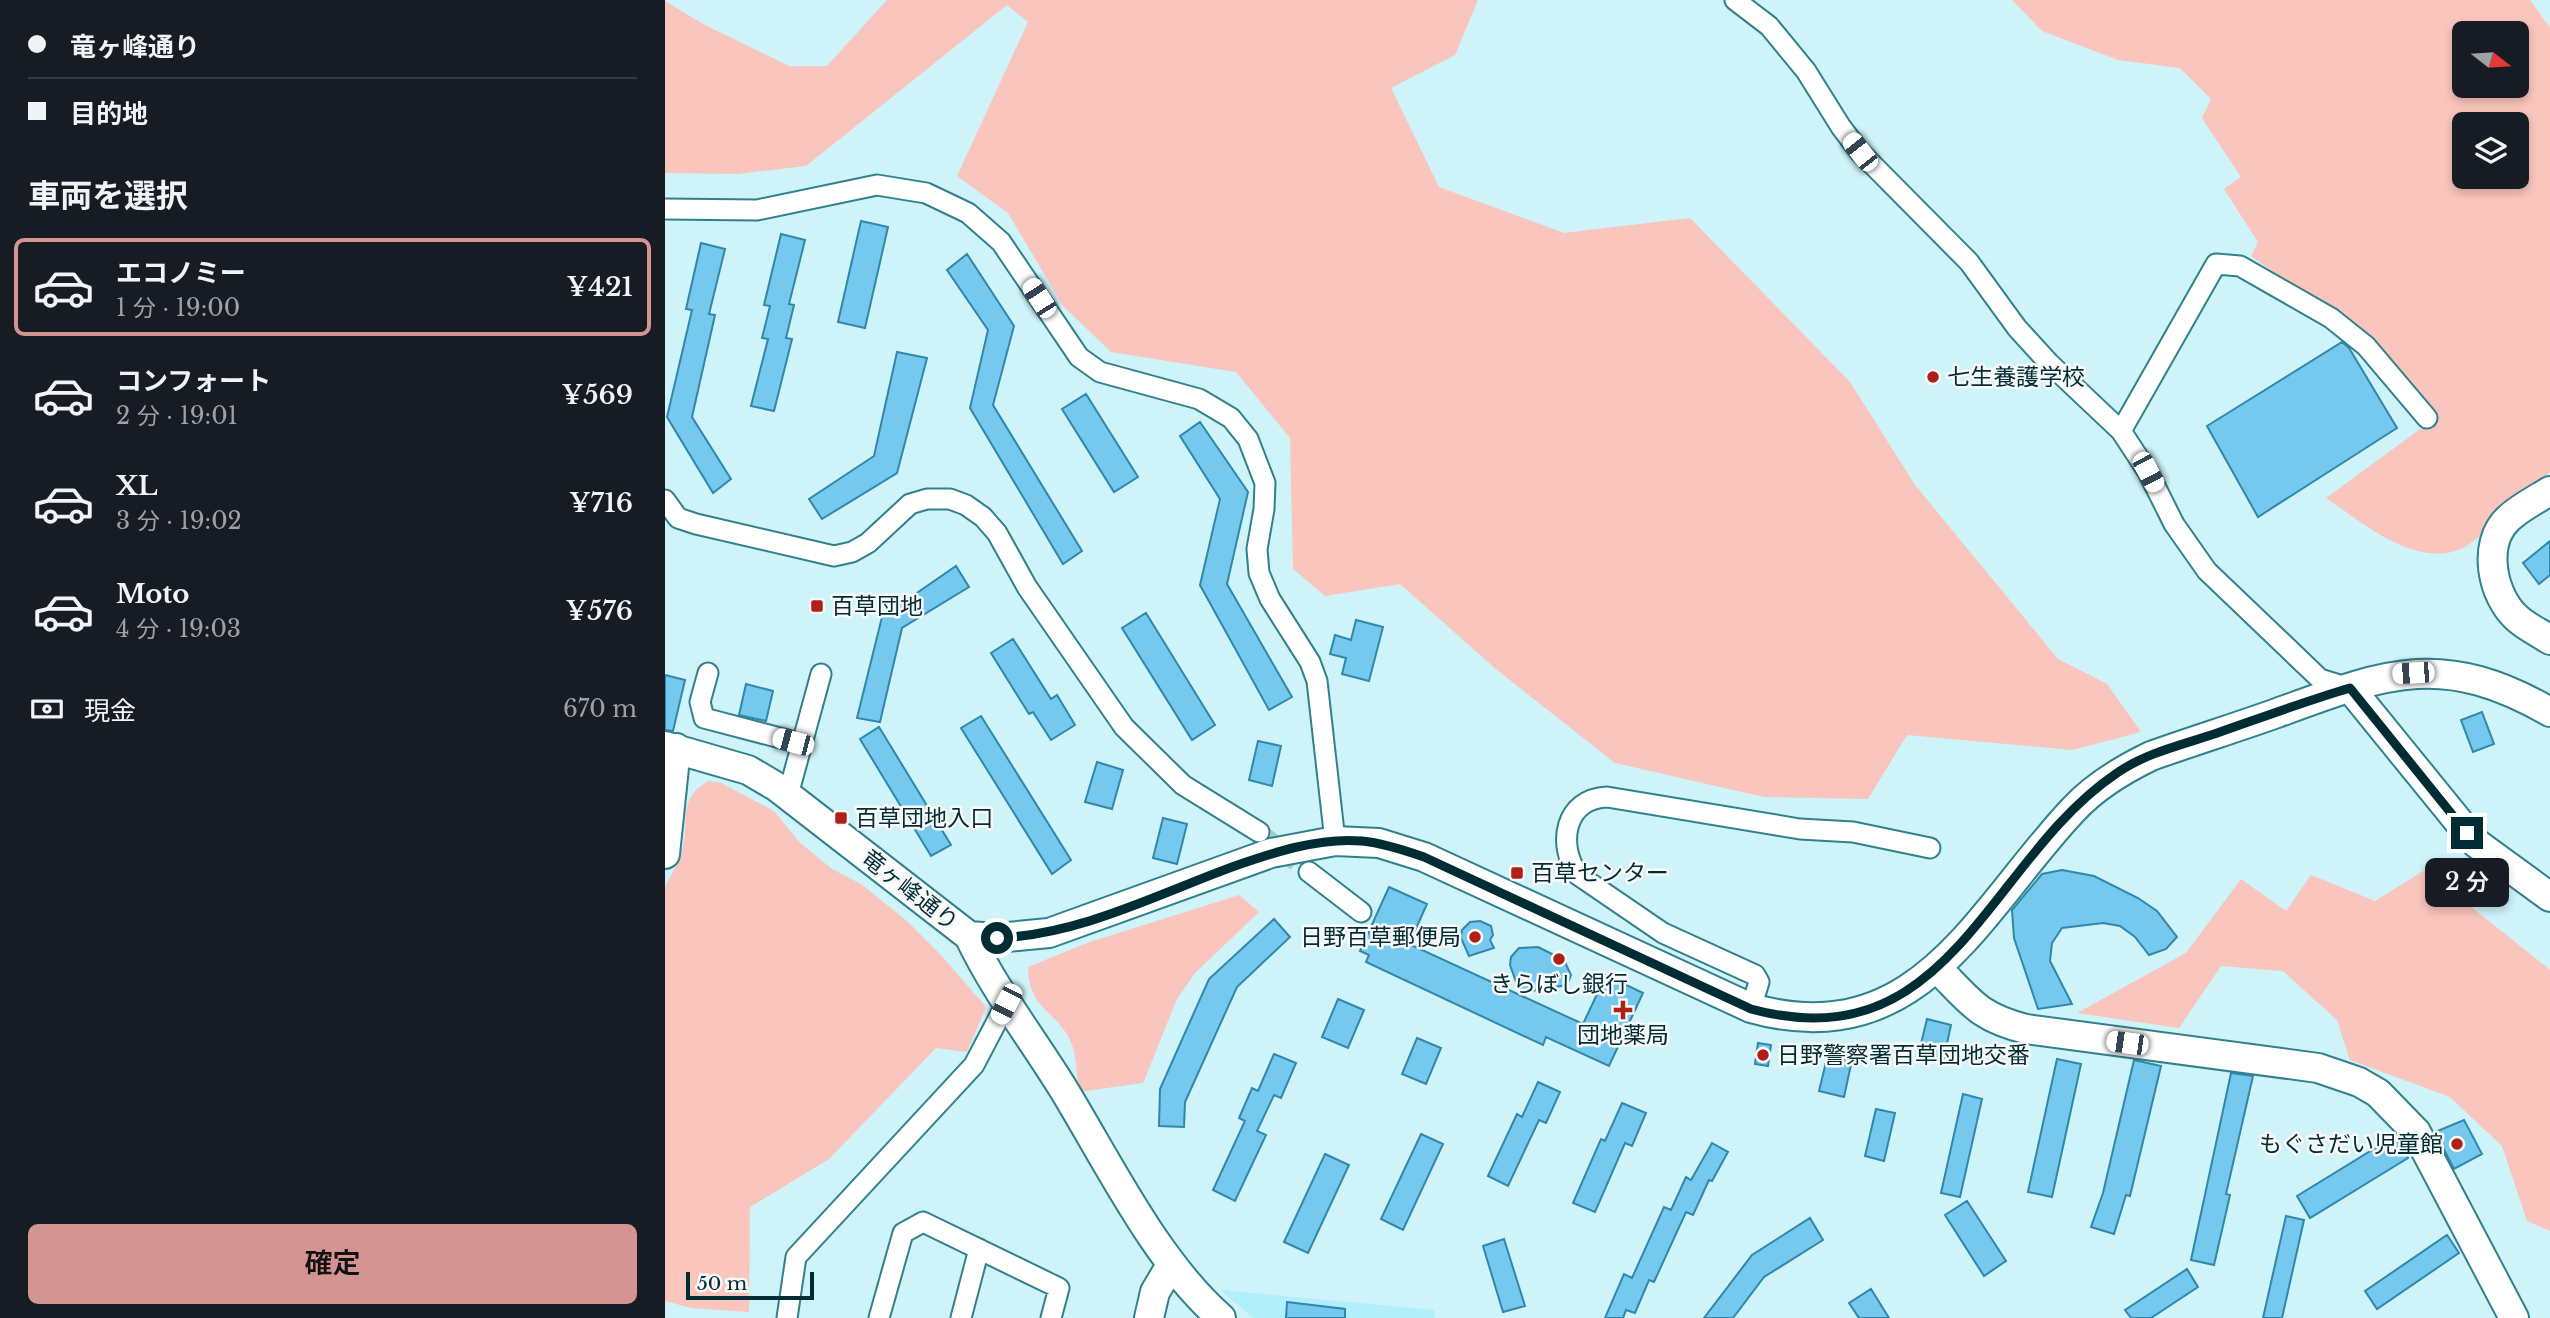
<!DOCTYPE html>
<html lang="ja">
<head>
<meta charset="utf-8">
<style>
	body { margin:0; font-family:"Libre Baskerville","Noto Sans JP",serif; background:#242831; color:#f1f3f6; height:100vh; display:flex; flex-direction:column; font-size:26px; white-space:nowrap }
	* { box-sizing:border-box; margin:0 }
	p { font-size:23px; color:#9ea1a6 }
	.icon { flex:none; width:38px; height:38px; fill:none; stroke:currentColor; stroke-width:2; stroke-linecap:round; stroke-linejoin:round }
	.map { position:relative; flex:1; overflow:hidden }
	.details { display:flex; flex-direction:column; background:#171b24; width:665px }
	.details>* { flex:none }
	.banner { display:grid; align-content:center; height:154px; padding:0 28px; background:#171b24 }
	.needle { width:46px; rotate:107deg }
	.buttons { position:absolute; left:1787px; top:21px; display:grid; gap:14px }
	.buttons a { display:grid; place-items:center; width:77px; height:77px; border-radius:10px; background:#171b24; box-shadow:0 4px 10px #0003; font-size:35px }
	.scale { position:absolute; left:21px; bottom:18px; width:128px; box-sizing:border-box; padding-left:7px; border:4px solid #002d34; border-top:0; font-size:19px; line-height:24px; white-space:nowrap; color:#002d34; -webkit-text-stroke:5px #f8f8f8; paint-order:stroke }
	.end { position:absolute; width:32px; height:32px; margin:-16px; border:9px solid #002d34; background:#fff; box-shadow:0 0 0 4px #fff }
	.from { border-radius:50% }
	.bubble { position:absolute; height:49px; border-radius:10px; background:#171b24; box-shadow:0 4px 10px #0003; font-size:23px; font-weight:600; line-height:49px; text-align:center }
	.car { position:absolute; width:21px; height:42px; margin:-21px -10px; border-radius:9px; box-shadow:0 0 5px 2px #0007; background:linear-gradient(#fff 24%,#345 0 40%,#fff 0 76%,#345 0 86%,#fff 0) }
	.banner b { display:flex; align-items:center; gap:24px; height:66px; font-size:26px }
	.banner b+b { border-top:2px solid #363941 }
	.banner i { width:18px; height:18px; background:#f1f3f6 }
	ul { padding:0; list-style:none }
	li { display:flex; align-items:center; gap:21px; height:98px; margin:0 14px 10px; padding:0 14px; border:4px solid transparent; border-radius:10px }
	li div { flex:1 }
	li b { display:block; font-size:26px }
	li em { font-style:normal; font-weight:600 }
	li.on { border-color:#d39492 }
	li>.icon { width:63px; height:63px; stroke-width:1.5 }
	h2 { padding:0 28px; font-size:32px; line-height:84px }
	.pay { display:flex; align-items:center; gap:18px; height:77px; padding:0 28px; font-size:26px }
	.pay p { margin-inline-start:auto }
	.cta { display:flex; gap:14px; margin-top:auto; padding:14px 28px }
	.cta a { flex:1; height:80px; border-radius:10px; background:#d39492; color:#111; font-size:28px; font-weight:600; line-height:80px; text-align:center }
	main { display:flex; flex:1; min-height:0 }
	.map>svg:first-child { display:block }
</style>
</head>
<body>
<main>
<section class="details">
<div class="banner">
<b><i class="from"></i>竜ヶ峰通り</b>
<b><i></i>目的地</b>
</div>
<h2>車両を選択</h2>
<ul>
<li class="on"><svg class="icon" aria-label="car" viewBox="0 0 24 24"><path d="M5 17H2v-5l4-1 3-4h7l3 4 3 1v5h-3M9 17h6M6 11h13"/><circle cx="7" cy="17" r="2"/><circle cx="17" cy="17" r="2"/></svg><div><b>エコノミー</b><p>1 分 · 19:00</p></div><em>¥421</em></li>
<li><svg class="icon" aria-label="car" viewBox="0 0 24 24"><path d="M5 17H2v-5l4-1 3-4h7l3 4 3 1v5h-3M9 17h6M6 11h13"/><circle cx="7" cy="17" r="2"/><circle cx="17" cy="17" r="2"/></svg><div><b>コンフォート</b><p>2 分 · 19:01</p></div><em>¥569</em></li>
<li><svg class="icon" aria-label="car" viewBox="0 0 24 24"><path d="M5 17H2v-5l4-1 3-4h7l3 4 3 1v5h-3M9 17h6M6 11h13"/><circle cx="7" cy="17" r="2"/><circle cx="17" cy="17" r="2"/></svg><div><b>XL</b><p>3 分 · 19:02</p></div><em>¥716</em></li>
<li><svg class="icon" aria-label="car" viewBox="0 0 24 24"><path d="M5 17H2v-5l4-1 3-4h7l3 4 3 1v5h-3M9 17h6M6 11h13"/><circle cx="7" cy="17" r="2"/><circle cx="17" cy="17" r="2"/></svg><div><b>Moto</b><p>4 分 · 19:03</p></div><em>¥576</em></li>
</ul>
<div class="pay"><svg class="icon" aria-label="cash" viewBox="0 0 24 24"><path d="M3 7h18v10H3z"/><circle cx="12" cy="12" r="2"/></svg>現金<p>670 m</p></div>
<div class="cta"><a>確定</a></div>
</section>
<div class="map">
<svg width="1885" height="1318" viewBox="0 0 1885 1318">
	<rect width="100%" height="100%" fill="#cef3f9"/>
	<path fill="#b1f0fb" d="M555,1290l214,20 1,8h-182z"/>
	<path fill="#fac5bc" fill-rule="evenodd" d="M222,0h591l-23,55 -64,33 48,99 125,46 126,-15 160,164 65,103 143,174 49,25 34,48 -69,18 -165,-15 -39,64 -104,-2 -149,-34 -118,-93 -97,-86 -75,12 -32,-27 -3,-131 -54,-66 -125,-20 -48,-46 -55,-93 -51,-37 71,-154 -21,-17 -201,161 -69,8 -72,-1v-172l38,23 86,42h38z
		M1347,0h518l20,28v444c-17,15 -73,71 -89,77 -47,19 -98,-26 -135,-51l101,-74 -82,-101 -94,-67 7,-14 -34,-53 17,-12 -39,-59 9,-19 -31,-31 -62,-8 -76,-29zM1799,33h53v53h-53zM1799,124h53v53h-53z
		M44,781l12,2 53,28 25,31 33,27 29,15 46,37 33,33 46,53 -19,45 -31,-4 -107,111 -79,48 -1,105 -57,-4 -27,-7v-414c6,-13 15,-26 18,-40 6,-29 -5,-50 26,-66z
		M1760,870l125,100v261l-23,-10 -25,-75 -52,-49 -100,-37 -13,-40 -54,-49 -62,-5 -42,62 -102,-15 109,-60 55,-74 45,32 25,-36 64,26z
		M574,895l20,17 -64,61 -18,26 -34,84 -65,9c-1,-16 -1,-35 -7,-50 -14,-31 -43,-33 -43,-75l59,-24z"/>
	<path fill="#75c9ef" stroke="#2f87ab" stroke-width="2" d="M196,221l27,6 -23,101 -27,-6z
		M116,234l24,6 -16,64 5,1 -8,33 6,1 -18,72 -23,-5 17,-67 -6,-1 8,-32 -6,-1z
		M36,243l24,6 -16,65 6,1 -23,102 39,62 -18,14 -46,-76 25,-107 -6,-1z
		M302,254l47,72 -21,79 89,146 -19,13 -93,-156 18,-78 -41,-60z
		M1677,342l7,6 48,80 -139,89 -51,-91z
		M232,352l30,6 -30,115 -75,46 -13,-20 65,-43z
		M421,394l52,83 -24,15 -52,-83z
		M535,422l48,70 -21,92 65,113 -23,13 -69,-125 20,-86 -40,-63z
		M1885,541v34l-11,9 -16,-21z
		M291,566l13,21 -67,41 -22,94 -23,-4 25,-101z
		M481,613l69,112 -23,15 -70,-112z
		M691,620l27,7 -14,54 -27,-7 4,-16 -16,-4 5,-19 16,5z
		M348,639l38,60 6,-4 18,30 -24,15 -18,-28 -4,2 -38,-61z
		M0,675l20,5 -12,51 -8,-1z
		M81,684l27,7 -7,30 -27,-6z
		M1817,712l12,32 -21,8 -12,-32z
		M316,716l90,144 -19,14 -91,-146z
		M214,727l72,118 -20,11 -71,-117z
		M593,741l23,5 -9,40 -23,-6z
		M432,762l26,8 -11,39 -27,-7z
		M498,818l24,6 -10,40 -24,-6z
		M1397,870l32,6 44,22 19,13 20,26 -11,12 -17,6 -14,-18 -15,-11 -17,-3 -41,5 -10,15 -2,18 22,43 -34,5 -24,-71 -2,-28 30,-36z
		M724,887l38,17 -18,40 174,80 23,-49 37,18 -34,73 -63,-29 -3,8 -177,-83 3,-7 -9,-4z
		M609,919l16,18 -53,50 -52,115 -1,25 -25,-1 1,-37 49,-110z
		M815,921l11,5 2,9 -3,5 4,8 -25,8 -8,-18 1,-8 8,-8z
		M873,947l26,13 7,15 -4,10 -47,8 -10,-28 1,-8 8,-9z
		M673,999l26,11 -16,38 -26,-11z
		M1262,1019l24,6 -8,37 -25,-6z
		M752,1038l24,10 -15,36 -24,-10z
		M1093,1043l13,2 -3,21 -13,-2z
		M609,1054l22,9 -15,35 -7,-3 -17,36 9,4 -31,66 -22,-11 32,-69 -6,-3 13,-30 6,3z
		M1163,1054l24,6 -8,37 -25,-6z
		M1392,1059l24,5 -29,133 -24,-5z
		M1469,1060l27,6 -31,130 -4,-1 -12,39 -23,-7 12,-34z
		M1566,1073l22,3 -27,118 4,1 -16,70 -23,-5z
		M873,1082l22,10 -14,31 -7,-3 -31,66 -20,-10 29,-62 5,3z
		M1298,1094l19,5 -22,98 -19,-4z
		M957,1103l24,10 -14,33 -7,-3 -30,69 -22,-9 28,-64 4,2z
		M1211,1109l19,4 -11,48 -19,-5z
		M1799,1120l18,34 -28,15 -19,-37z
		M756,1134l22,10 -40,86 -22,-11z
		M1730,1136l13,22 -98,60 -13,-22z
		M1047,1143l16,9 -16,29 -3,-1 -16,35 -7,-3 -32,70 -5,-2 -14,33 -9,-3 -3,8h-18l19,-44 8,4 32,-71 7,3 15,-33 5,3z
		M660,1154l24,11 -41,88 -24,-11z
		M1302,1201l39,60 -22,15 -39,-61z
		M1621,1216l18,4 -22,98h-19z
		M1145,1218l13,22 -59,37 -31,41h-29l48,-63z
		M1782,1235l12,18 -82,56 -12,-18z
		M839,1239l21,67 -22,6 -20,-66z
		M1522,1269l11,18 -47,31h-20l-6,-8z
		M1206,1289l18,29h-30l-10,-15z
		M622,1302l58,7v9h-59z"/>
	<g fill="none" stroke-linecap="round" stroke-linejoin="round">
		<path stroke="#a5cbd2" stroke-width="19" stroke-dasharray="19 10" stroke-linecap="butt" d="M594,832l50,40"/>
		<g stroke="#31818d" stroke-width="23">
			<path id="street" d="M1070,0l34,26 37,45 35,56 19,25 109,110 48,66 32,35 72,68 27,41 26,52 33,47 113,108 29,9
				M0,209l92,1 120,-25 49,8 42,20 33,29 78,115 21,15 99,27 32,19 17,21 17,44 -1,26 -7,40 2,24 11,26 40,63 7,19 18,160
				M1456,431l95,-167 24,2 91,52 35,28 61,72
				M0,500l13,18 18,6 138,32 18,-4 16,-9 42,-39 17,-5h23l16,6 17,12 14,16 30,54 97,140 59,58 76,47
				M43,673l-8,29 4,16 99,26
				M123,795l33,-121
				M644,872l52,40
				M1086,1008l8,-26 -4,-7 -92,-42 -85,-58c-21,-30 -14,-76 29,-78l193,32 53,3 77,16
				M122,1318l9,-61 178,-192 32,-61
				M214,1318l24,-85 20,-11 136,66 -8,30
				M296,1318l18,-69"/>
		</g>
		<g stroke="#31818d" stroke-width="32">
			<path id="secondary" d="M1885,491c-13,8 -29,16 -41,27 -28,25 -17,79 9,101 9,8 22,14 32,21
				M1685,688l126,155 74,54
				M0,746l83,24 29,17 192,149 28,2 52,-5 222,-80 64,-12 44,2 45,14 327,151c168,47 226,-96 322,-198 22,-24 49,-40 78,-54 42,-15 84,-28 126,-43 109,-40 165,-63 273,-1
				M0,854l11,-106
				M304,936c26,55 63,102 95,154 45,74 92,171 157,228
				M1273,969c33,33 40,48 88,60l292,39 41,14 19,11 38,39 98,186
				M484,1318l6,-26 16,-27"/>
		</g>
		<use href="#street" stroke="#fff" stroke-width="19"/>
		<use href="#secondary" stroke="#fff" stroke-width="28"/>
	</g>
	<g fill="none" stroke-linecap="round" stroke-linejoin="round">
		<path stroke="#002d34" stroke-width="9" d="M332,938c82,-3 159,-43 235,-71 40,-14 87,-30 130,-26 21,2 42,9 62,16l327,152c200,54 236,-149 366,-236 30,-21 69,-29 103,-41 43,-15 86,-31 130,-44l117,145"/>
	</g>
	<g fill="#af2018" stroke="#f8f8f8" stroke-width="2.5">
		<circle cx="1268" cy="377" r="7"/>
		<rect x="145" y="599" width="14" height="14" rx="3.5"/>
		<rect x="169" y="811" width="14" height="14" rx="3.5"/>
		<rect x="845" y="866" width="14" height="14" rx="3.5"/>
		<circle cx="810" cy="937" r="7"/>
		<circle cx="894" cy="959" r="7"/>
		<path d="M954.5 999.5h7v7h7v7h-7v7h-7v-7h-7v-7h7z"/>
		<circle cx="1098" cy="1055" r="7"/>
		<circle cx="1792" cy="1144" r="7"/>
	</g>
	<g text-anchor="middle" stroke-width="5" stroke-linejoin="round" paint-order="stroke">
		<g font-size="23" fill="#002d34" stroke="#f8f8f8" text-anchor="start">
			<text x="1282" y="385">七生養護学校</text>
			<text x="166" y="614">百草団地</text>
			<text x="190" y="826">百草団地入口</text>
			<text x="866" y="881">百草センター</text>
			<text x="796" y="945" text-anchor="end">日野百草郵便局</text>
			<text x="894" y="992" text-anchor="middle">きらぼし銀行</text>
			<text x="958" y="1043" text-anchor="middle">団地薬局</text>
			<text x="1112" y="1063">日野警察署百草団地交番</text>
			<text x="1778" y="1152" text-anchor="end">もぐさだい児童館</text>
		</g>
		<g font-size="23" fill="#002d34" stroke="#f8f8f8">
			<text transform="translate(245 890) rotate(38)" y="8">竜ヶ峰通り</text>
		</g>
	</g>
</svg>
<div class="buttons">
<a><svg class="needle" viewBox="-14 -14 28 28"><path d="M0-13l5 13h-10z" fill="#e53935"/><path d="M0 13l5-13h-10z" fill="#9ea1a6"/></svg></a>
<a><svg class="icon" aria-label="layers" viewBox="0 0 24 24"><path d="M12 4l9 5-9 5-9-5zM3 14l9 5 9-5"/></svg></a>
</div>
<div class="scale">50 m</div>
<i class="end from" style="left:332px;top:938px"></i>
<i class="end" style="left:1802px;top:833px"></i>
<div class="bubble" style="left:1760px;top:858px;width:84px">2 分</div>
<i class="car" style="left:1195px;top:152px;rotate:322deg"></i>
<i class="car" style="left:374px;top:298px;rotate:327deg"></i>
<i class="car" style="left:1483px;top:472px;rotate:152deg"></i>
<i class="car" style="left:1748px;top:673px;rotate:267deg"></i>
<i class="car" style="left:128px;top:742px;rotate:285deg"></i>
<i class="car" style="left:341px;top:1004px;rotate:207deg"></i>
<i class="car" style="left:1462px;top:1043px;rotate:278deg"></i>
</div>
</main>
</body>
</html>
